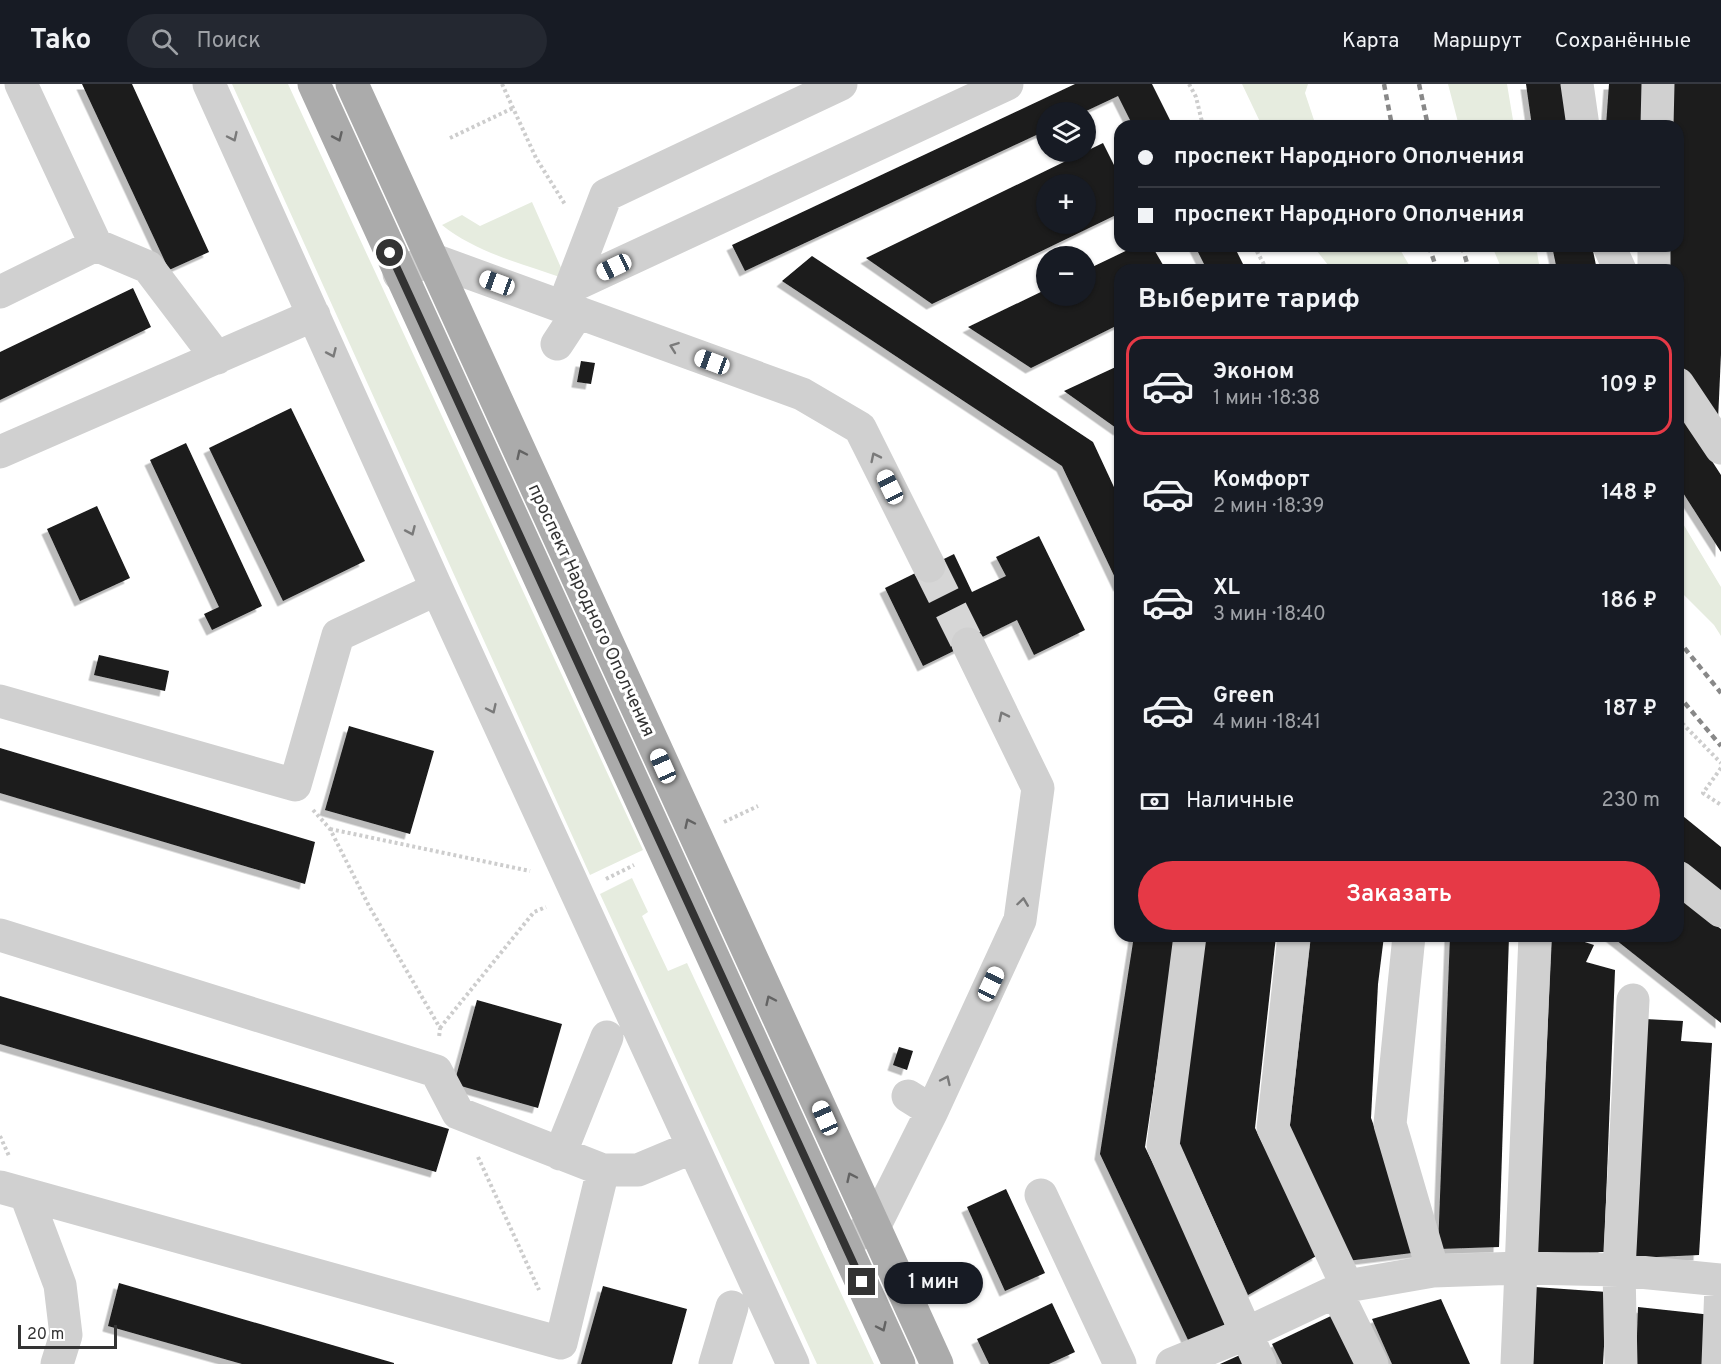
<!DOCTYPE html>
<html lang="ru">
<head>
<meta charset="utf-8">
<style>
	body { margin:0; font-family:Overpass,sans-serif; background:#242831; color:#f1f3f6; height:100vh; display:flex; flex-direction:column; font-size:22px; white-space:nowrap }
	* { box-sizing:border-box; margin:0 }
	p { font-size:20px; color:#9ea1a6 }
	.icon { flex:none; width:33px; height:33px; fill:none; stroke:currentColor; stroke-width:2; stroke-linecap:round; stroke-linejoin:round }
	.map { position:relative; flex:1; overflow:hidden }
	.details { position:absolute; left:1114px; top:180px; width:570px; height:678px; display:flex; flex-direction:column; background:#171b24; border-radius:18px; box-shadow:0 2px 4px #0004 }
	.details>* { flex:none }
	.banner { position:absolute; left:1114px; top:36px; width:570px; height:132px; border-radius:18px; box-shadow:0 2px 4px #0004; display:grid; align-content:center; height:132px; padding:0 24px; background:#171b24 }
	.buttons { position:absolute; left:1036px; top:18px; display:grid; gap:12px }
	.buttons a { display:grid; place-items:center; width:60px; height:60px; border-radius:50%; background:#171b24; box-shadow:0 2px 4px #0004; font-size:30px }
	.scale { position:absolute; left:18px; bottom:15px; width:99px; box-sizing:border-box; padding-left:6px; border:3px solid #333; border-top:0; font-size:16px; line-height:21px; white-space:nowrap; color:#333; -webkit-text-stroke:4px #fff; paint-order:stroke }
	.end { position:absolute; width:27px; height:27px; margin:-14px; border:8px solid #333; background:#fff; box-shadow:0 0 0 3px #fff }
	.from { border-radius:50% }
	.bubble { position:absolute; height:42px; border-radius:21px; background:#171b24; box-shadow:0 2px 4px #0004; font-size:20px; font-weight:600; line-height:42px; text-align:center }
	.car { position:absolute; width:18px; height:36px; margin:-18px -9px; border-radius:8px; box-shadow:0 0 4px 2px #0007; background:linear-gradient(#fff 24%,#345 0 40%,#fff 0 76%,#345 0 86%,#fff 0) }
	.banner b { display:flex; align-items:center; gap:21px; height:57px; font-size:22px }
	.banner b+b { border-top:2px solid #363941 }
	.banner i { width:15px; height:15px; background:#f1f3f6 }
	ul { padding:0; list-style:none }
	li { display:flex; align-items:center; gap:18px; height:99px; margin:0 12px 9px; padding:0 12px; border:3px solid transparent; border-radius:18px }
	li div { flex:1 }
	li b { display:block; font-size:22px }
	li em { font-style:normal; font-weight:600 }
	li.current { border-color:#e63946 }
	li>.icon { width:54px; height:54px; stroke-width:1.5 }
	h2 { padding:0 24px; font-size:27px; line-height:72px }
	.pay { display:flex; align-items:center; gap:15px; height:66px; padding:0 24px; font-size:22px }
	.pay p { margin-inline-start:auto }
	.cta { display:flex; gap:12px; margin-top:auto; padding:12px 24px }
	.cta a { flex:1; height:69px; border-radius:36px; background:#e63946; color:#fff; font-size:24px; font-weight:600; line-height:69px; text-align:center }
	header { display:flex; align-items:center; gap:36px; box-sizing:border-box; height:84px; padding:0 30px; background:#171b24; border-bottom:2px solid #363941 }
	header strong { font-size:28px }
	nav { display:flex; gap:33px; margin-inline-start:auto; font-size:21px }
	.search { width:420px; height:54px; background:#242831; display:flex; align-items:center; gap:15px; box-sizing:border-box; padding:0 21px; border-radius:33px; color:#9ea1a6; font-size:22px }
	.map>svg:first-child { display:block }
</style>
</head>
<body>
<header>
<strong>Tako</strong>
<div class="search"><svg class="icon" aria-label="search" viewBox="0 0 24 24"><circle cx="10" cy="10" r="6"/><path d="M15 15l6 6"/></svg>Поиск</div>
<nav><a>Карта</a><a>Маршрут</a><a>Сохранённые</a></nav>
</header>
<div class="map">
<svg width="1721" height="1280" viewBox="0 0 1721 1280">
	<defs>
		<filter id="shadow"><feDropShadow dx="-5.5" dy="5.5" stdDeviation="0" flood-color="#0004"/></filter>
	</defs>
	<rect width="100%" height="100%" fill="#fff"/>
	<path fill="#e6ecdf" d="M232,0h56l355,766 -53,25z
		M1242,0h66l-3,9 11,33h-54z
		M1448,0h59l7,42h-55z
		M532,118l34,77c-43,-15 -89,-26 -124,-54l20,-10 18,11z
		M1313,162h85l14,24h-80z
		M1492,162h44l4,24h-38z
		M1679,433l42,70v49l-7,-11 -35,-35z
		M632,794l16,34 -6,4 26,55 19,-8 187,401h-57l-217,-470z"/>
	<path fill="#1a1a1a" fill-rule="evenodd" filter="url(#shadow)" d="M82,0h50l77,168 -40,18z
		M1075,0h77l21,42h-40l-15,-30 -34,16h-37v18l-302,141 -13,-26z
		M1526,0h39l5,42h-38z
		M1609,0h37l-1,42h-39z
		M1671,0h50v270l-3,66 -40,-52v-98h-14l1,-24h13v-120h-8z
		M1103,59l17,34v36l-188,91 -66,-46zM1047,100h39v40h-39z
		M1136,162h16l14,24h-46v54l-89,44 -63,-41 79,-38v7h39v-26z
		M1195,162h39l12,24h-39z
		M1552,162h40l5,24h-40z
		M812,172l281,186 27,58v85l-1,1 -57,-120 -280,-185z
		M133,204l18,39 -151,73v-48z
		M581,277l14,2 -4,21 -14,-2z
		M1120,281v64l-1,1 -55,-39z
		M291,324l74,153 -82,40 -74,-153z
		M1678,325l43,66v77l-43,-67z
		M186,359l76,163 -50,24 -8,-16 15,-7 -69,-147z
		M97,422l33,72 -50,23 -33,-72z
		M1039,452l46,94 -51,25 -17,-35 -94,46 -38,-78 69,-34 18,38 34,-16 -10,-19z
		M99,571l70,16 -4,20 -71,-16z
		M349,642l85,25 -24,83 -85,-24z
		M0,664l315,94 -10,42 -305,-91z
		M1678,728l43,35v46l-43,-34z
		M1678,812l43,33v94l-110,-87h67z
		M1134,852h42l-31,211 69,139 11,40 -36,16 -89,-188z
		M1204,852h72l-21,192 63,127 -70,40 -70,-154z
		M1311,852h73l-6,48 -7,134 49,134 -73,9 -58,-127z
		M1450,852h59l-10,311 -61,2z
		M1552,852h14l28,9 -8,17 29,8 -11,282 -67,1z
		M0,912l449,133 -13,43 -436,-128z
		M477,916l85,24 -24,84 -84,-24z
		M1645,935l38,2 -2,20 31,2 -13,212 -64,3z
		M899,963l14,4 -6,19 -14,-5z
		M1006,1105l39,84 -40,18 -38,-84z
		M119,1199l275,80v1h-152l-134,-38z
		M603,1202l84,23 -15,55h-91z
		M1535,1203l72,5 -4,72h-70z
		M1441,1215l29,65h-78l-20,-45z
		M1052,1219l23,49 -26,12h-60l-12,-25z
		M1638,1223l74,8 -2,49h-74z
		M1333,1231l24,49h-75l-10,-20z
		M1240,1271l5,9h-25z"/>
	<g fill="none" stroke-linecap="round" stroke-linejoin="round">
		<path stroke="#d6d6d6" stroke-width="33" stroke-dasharray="33 16" stroke-linecap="butt" d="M929,482l39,78"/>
		<path stroke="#cdcdcd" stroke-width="4" stroke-dasharray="3 3" stroke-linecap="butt" d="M502,0l34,74 30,48
			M1189,0l7,13 7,29
			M450,54l63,-30
			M1254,162l13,24
			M1678,635l43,44
			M1721,684l-18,25 18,12
			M313,726l17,19 39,77 71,122 -1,10
			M724,738l34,-16
			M330,745l200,42
			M606,795l28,-14
			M440,944l94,-116 12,-5
			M0,1052l9,20
			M478,1073l61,133"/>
		<path stroke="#d0d0d0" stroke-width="33" d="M21,0l75,161
			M209,0l228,505 356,775
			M1577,0l6,42
			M1657,42l1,-42
			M1609,162l11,24
			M1654,186v-24
			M399,190l32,-15 371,135 58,34 69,138
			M572,202l435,-202
			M0,208l96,-47 52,22 69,91
			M567,213l39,-102 235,-111
			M557,260l21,-32
			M1678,300l43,64
			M0,368l314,-137
			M0,617l295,84 43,-150 99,-46
			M1678,793l43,34
			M0,851l436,136 22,42 145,57
			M1190,852l-27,210 97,218
			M1294,852l-21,192 74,158
			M1409,852l-19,188 43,147
			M908,1012l24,15
			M560,1070l47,-117
			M0,1103l561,156 42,-173h35l55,-23
			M26,1111l34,90 6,50 -9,29
			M1041,1111l79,169
			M843,1158l31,-15 58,-116 88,-191 18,-132 -70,-144
			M1336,1207l36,73
			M715,1280l17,-57
			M1172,1280l73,-30 102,-48 86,-15 87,-3 99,2 102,10
			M1517,1280l18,-428
			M1621,1280l-2,-94 14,-270
			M1718,1280l3,-79"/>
		<path stroke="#ababab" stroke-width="33" d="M314,0l585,1280
			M352,0l585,1280"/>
		<path stroke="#888" stroke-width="4.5" stroke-dasharray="6 4.5" stroke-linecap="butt" d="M1384,0l8,42
			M1419,0l9,42
			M1429,162l8,24
			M1462,162l7,24
			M1678,556l43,53
			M1678,611l43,51"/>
	</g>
	<defs><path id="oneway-chevron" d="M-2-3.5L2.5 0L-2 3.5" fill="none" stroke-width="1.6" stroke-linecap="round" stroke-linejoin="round" transform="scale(1.5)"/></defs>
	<g stroke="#7a7a7a">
		<use href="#oneway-chevron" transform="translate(233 53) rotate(65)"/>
		<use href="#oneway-chevron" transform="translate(674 263) rotate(-160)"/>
		<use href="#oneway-chevron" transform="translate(332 269) rotate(66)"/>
		<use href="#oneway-chevron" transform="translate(875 373) rotate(-116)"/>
		<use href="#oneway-chevron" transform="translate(411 447) rotate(66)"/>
		<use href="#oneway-chevron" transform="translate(492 625) rotate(65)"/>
		<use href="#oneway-chevron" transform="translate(1003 632) rotate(-116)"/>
		<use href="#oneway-chevron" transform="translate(1023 818) rotate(-82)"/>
		<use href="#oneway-chevron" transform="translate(946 996) rotate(-65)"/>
	</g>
	<g stroke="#636363">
		<use href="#oneway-chevron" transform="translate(338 53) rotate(66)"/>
		<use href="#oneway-chevron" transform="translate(521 370) rotate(-115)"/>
		<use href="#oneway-chevron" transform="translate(689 739) rotate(-115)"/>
		<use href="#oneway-chevron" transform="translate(770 916) rotate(-115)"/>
		<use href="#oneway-chevron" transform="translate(851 1093) rotate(-115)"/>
		<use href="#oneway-chevron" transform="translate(882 1243) rotate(65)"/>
	</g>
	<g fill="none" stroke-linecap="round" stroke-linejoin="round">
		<path stroke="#333" stroke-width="8" d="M390,169l472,1029"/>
	</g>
	<g text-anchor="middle" stroke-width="6" stroke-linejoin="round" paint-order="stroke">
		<g font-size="18" fill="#333" stroke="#fff">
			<text transform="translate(592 526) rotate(65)" y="6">проспект Народного Ополчения</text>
		</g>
	</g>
</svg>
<div class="buttons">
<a><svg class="icon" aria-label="layers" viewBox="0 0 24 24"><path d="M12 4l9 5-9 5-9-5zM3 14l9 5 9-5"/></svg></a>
<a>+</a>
<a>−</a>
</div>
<div class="scale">20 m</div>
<i class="end from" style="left:390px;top:169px"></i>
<i class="end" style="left:862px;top:1198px"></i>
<div class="bubble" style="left:884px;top:1178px;width:99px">1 мин</div>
<i class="car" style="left:614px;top:183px;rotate:245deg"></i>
<i class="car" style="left:497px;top:199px;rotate:290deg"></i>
<i class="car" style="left:712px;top:278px;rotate:290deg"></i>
<i class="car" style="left:890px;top:403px;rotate:334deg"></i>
<i class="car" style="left:663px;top:682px;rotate:336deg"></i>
<i class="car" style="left:991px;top:900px;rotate:25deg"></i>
<i class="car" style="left:825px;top:1034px;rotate:336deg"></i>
<div class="banner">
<b><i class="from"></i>проспект Народного Ополчения</b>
<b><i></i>проспект Народного Ополчения</b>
</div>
<section class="details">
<h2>Выберите тариф</h2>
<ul>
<li class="current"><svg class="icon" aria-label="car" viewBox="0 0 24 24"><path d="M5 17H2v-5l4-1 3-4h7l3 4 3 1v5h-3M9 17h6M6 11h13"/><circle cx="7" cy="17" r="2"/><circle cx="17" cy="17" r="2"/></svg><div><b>Эконом</b><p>1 мин · 18:38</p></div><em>109 ₽</em></li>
<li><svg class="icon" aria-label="car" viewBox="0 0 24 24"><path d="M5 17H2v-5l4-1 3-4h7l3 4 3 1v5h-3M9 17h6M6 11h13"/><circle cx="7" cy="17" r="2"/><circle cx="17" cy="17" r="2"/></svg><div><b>Комфорт</b><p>2 мин · 18:39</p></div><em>148 ₽</em></li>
<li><svg class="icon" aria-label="car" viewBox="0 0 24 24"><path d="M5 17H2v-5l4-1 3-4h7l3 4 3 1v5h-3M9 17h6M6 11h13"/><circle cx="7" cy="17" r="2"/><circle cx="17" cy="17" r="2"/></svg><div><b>XL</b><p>3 мин · 18:40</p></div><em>186 ₽</em></li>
<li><svg class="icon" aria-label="car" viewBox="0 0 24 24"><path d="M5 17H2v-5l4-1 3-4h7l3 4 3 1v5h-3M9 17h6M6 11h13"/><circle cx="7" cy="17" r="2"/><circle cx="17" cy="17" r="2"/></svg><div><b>Green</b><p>4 мин · 18:41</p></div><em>187 ₽</em></li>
</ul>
<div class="pay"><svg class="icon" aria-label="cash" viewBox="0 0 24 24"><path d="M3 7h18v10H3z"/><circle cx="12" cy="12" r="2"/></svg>Наличные<p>230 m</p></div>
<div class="cta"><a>Заказать</a></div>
</section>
</div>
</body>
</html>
